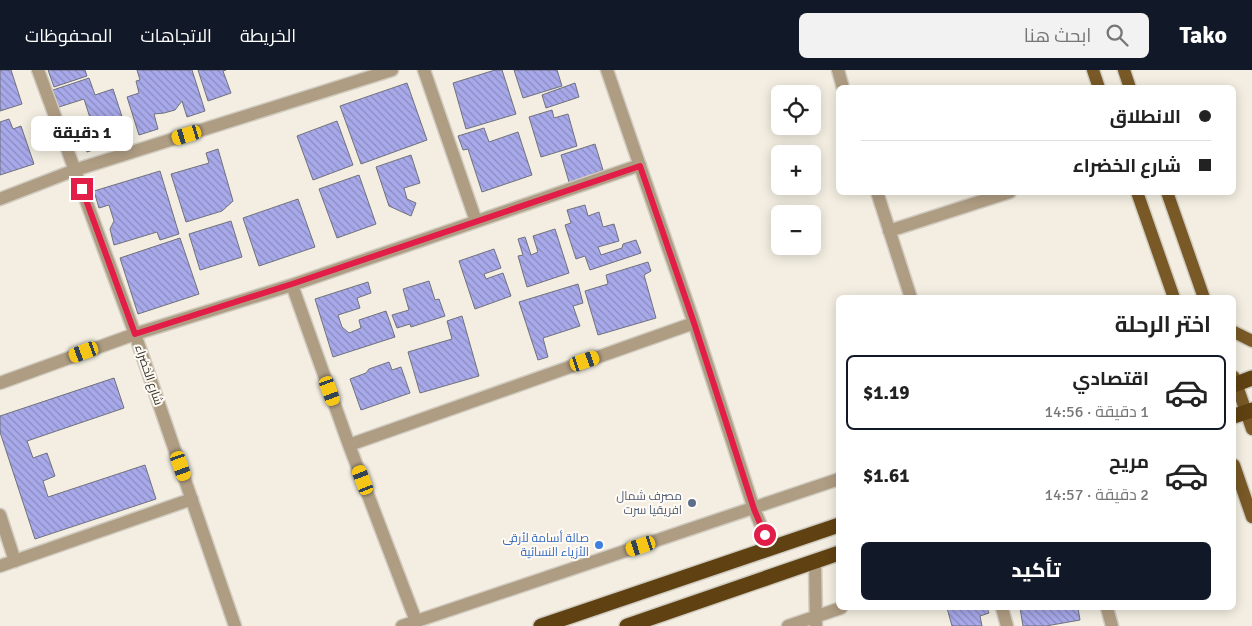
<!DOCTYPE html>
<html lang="ar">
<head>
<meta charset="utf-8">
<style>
	body { margin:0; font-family:Signika,Cairo,sans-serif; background:#f2f2f2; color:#222; direction:rtl; height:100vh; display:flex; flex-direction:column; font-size:19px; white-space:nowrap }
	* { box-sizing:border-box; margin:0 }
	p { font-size:16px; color:#767676 }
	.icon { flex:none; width:28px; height:28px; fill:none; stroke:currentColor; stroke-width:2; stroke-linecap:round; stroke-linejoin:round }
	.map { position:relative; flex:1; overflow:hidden; direction:ltr }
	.details { position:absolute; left:836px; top:225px; width:400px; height:315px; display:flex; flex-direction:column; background:#fff; border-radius:8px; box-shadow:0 2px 12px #0003; direction:rtl }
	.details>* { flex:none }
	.top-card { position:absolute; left:836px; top:15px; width:400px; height:110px; border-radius:8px; box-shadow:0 2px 12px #0003; direction:rtl; display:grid; align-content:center; height:110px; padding:0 25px; background:#fff }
	.tools { position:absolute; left:771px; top:15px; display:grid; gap:10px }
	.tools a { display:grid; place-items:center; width:50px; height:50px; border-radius:8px; background:#fff; box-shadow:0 2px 12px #0003; font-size:25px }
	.end { position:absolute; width:22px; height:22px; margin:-11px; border:6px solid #e11d48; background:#fff; box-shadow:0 0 0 2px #fff }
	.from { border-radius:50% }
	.bubble { position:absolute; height:35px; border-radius:8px; background:#fff; box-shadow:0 2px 12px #0003; font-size:16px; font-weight:800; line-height:35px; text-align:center; direction:rtl }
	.car { position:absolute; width:15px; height:30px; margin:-15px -8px; border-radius:6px; box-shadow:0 0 4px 1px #0007; background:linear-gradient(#f5c518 24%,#345 0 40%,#f5c518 0 76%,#345 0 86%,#f5c518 0) }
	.top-card b { display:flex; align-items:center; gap:18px; height:48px; font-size:19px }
	.top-card b+b { border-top:1px solid #e0e0e0 }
	.top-card i { width:12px; height:12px; background:#222 }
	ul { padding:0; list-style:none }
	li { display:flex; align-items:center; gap:15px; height:75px; margin:0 10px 8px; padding:0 15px; border:2px solid transparent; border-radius:8px }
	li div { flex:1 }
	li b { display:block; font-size:19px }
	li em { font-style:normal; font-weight:800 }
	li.on { border-color:#111827 }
	li>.icon { width:45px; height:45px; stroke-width:1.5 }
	h2 { padding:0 25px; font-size:22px; line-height:60px }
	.button { display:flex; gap:10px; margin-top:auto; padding:10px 25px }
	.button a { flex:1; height:58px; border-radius:8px; background:#111827; color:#fff; font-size:20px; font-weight:800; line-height:58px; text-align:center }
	header { display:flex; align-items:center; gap:30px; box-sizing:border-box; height:70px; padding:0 25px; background:#111827; color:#fff }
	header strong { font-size:24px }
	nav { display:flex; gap:28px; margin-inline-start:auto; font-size:18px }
	.search { width:350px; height:45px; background:#f2f2f2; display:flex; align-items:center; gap:12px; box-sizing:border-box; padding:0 18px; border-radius:8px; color:#767676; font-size:19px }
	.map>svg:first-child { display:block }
</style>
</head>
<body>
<header>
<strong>Tako</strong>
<div class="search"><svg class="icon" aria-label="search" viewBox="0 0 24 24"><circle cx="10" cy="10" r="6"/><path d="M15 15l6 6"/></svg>ابحث هنا</div>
<nav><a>الخريطة</a><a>الاتجاهات</a><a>المحفوظات</a></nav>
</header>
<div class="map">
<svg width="1252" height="556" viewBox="0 0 1252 556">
	<defs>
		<pattern id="building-back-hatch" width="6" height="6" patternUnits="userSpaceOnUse" patternTransform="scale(1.25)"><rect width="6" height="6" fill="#a8a9ea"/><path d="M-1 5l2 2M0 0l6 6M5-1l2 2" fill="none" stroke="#8a8abe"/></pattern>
	</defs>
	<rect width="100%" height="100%" fill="#f3eee1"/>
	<path fill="url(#building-back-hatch)" stroke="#70717c" d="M0,0h11l11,34 -22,7z
		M48,0h37l2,6 -33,11z
		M137,0h55l13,41 -18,6 -5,-16 -7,9 -11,3 -10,1 4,15 -19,6 -12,-38 12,-4 -3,-12 4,-1z
		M198,0h28l-3,1 8,22 -23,8z
		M495,0h7l14,44 -50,15 -13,-46z
		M514,0h43l5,16 -39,12z
		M89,8l6,17 18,-6 16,49 -42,14 -8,-24 13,-4 -8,-25 -25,8 -6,-17z
		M407,13l20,57 -66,24 -21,-58z
		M575,13l4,14 -33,11 -4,-13z
		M552,40l2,8 14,-4 9,32 -36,11 -12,-40z
		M9,49l4,10 8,-3 13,38 -34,11v-53z
		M337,51l16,44 -40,15 -16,-44z
		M484,58l5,14 29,-10 14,43 -50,17 -14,-43 -5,1 -5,-14z
		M595,74l8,26 -11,4 2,5 -8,2 -1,-4 -16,5 -8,-27z
		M218,79l15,52 -11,10 -36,11 -15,-48 38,-11 -3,-10z
		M411,85l9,28 -16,5 3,11 9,4 -5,13 -22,-10 -13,-39z
		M160,101l19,63 -19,6 -3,-8 -43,13 -4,-16 4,-8 -5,-16 -10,3 -5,-17z
		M359,105l17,49 -39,14 -18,-49z
		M298,129l17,48 -56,19 -16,-48z
		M585,135l3,11 11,-4 4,15 11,-3 5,17 -21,6 3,8 21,-7 1,-4 13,-4 5,13 -51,17 -5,-14 -9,3 -11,-34 6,-2 -4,-13z
		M231,151l11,36 -42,13 -11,-36z
		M555,159l14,44 -42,14 -9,-31 5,-1 -5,-16 7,-2 6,18 7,-3 -5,-16z
		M180,168l19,56 -61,20 -18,-56z
		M494,179l7,19 -17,6 2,5 17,-6 8,23 -36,13 -16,-48z
		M648,192l3,9 -7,4 12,43 -58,17 -13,-44 23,-7 -2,-9z
		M429,211l6,19 4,-1 6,17 -34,11 -1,-3 -13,4 -5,-13 17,-5 -6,-21z
		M368,212l3,11 -14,5 3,10 -22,7 4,12 7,6 12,-5 -2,-8 27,-9 9,26 -62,20 -18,-58z
		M578,214l5,19 -10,3 7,20 -37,12 5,19 -10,3 -19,-58z
		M462,246l17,60 -59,17 -12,-41 44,-13 -5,-18z
		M389,292l3,8 9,-3 9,26 -49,17 -11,-31 16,-6 3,-4z
		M114,308l10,30 -97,33 6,17 14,-5 8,23 -12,5 5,16 97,-32 11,34 -121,40 -35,-107v-16z
		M947,538h40l2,5 -9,3 2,10h-30z
		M1020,538h58l2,12 -34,6h-23z"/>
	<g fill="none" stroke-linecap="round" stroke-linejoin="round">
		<g stroke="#d1ccc1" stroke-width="15">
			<path id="street" d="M38,0l97,264 100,292
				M424,0l52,151
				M607,0l87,253 60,186 17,40
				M838,0l5,18
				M877,122l34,106
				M0,129l75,-29 317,-100
				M889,161l121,-39
				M292,215l57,160 67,176
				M0,313l135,-49 157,-49 348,-120
				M349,375l345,-122
				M0,445l15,46
				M815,491l1,65
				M0,496l192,-67
				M1002,538l5,18
				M1107,538l5,18
				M402,556l437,-147
				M788,556l53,-18"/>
		</g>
		<g stroke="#d1ccc1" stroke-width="15">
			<path id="primary" d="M1093,0l6,18
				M1124,0l6,18
				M1137,122l37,106
				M1167,122l37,106
				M1234,262l18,9
				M1234,307l18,52
				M1234,395l18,52"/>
		</g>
		<g stroke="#d1ccc1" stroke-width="18">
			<path id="highway" d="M1234,315l18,-7
				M1234,346l18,-6
				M541,556l298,-101
				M627,556l212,-73"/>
		</g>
		<use href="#street" stroke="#af9d83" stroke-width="12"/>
		<use href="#primary" stroke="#795926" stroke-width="12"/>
		<use href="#highway" stroke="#604212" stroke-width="15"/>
	</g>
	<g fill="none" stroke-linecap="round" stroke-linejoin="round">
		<path stroke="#e11d48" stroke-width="6" d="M82,119l53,145 157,-50 348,-118 54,157 60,186 11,26"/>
	</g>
	<circle fill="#5c6f8a" stroke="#fffbf4" stroke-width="2" cx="692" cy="433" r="5"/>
	<circle fill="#3f7fe0" stroke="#fffbf4" stroke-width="2" cx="599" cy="475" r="5"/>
	<g text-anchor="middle" stroke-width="4" stroke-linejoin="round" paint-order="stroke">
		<g font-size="12" fill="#35332e" stroke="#fffbf4">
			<text transform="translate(149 305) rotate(71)" y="4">شارع الخضراء</text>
		</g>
		<g font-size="12" fill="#4e5e75" stroke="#fffbf4" text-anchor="end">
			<text x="682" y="430">مصرف شمال<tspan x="682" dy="14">افريقيا سرت</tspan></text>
		</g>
		<g font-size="12" fill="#366cbe" stroke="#fffbf4" text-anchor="end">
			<text x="589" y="472">صالة أسامة لأرقى<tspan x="589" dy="14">الأزياء النسائية</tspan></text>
		</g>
	</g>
</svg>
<div class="tools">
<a><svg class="icon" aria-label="locate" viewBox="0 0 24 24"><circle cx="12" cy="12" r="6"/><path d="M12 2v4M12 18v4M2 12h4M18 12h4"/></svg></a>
<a>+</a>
<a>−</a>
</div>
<i class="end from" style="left:765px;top:465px"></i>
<i class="end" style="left:82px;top:119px"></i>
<div class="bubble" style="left:31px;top:46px;width:102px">1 دقيقة</div>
<i class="car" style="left:187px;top:65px;rotate:253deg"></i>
<i class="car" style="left:84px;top:282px;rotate:250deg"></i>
<i class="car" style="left:585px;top:291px;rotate:71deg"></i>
<i class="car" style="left:330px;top:321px;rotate:160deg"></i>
<i class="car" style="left:181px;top:396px;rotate:161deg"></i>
<i class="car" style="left:363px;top:410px;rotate:339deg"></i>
<i class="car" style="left:641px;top:476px;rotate:252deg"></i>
<div class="top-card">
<b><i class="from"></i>الانطلاق</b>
<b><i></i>شارع الخضراء</b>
</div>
<section class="details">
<h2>اختر الرحلة</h2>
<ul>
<li class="on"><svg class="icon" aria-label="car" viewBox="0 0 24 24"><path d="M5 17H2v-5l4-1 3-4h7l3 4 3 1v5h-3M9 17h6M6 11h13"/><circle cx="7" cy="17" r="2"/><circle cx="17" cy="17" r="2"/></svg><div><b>اقتصادي</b><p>1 دقيقة · 14:56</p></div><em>$1.19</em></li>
<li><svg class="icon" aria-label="car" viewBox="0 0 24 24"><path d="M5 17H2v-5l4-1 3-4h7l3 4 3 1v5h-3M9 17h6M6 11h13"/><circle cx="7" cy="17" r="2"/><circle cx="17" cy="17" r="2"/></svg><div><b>مريح</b><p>2 دقيقة · 14:57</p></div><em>$1.61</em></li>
</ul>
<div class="button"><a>تأكيد</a></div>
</section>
</div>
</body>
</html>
